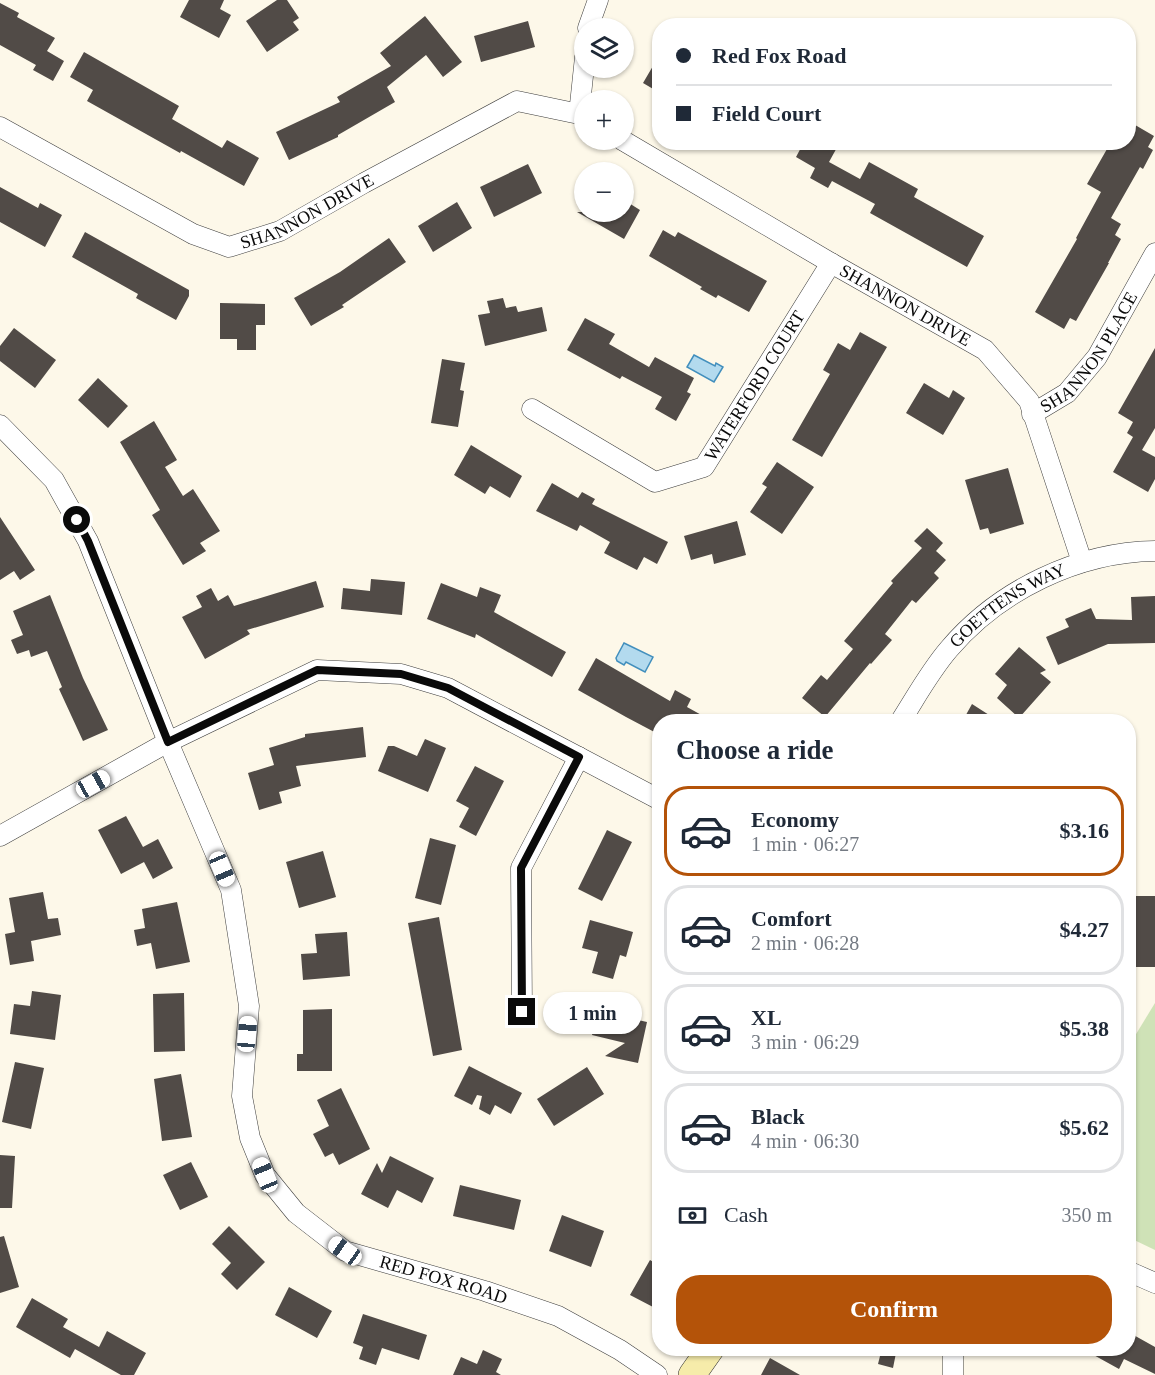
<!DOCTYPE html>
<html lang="en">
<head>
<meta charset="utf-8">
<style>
	body { margin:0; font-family:"Times New Roman",serif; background:#f2f2f3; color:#1f2937; height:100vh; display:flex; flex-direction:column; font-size:22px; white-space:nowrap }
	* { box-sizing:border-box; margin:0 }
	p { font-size:20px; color:#747a83 }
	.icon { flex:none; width:33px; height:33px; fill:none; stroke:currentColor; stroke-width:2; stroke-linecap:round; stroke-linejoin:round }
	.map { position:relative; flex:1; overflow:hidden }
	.sheet { position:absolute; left:652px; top:714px; width:484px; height:642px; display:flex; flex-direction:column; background:#fff; border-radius:24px; box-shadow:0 2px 4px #0004 }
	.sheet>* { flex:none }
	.banner { position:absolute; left:652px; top:18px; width:484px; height:132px; border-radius:24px; box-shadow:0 2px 4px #0004; display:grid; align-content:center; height:132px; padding:0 24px; background:#fff }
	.controls { position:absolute; left:574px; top:18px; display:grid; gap:12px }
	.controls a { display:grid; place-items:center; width:60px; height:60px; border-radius:50%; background:#fff; box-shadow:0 2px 4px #0004; font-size:30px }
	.end { position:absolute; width:27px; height:27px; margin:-14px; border:8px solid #0a0a0a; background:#fff; box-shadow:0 0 0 3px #fff }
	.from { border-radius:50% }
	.bubble { position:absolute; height:42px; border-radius:21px; background:#fff; box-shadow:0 2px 4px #0004; font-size:20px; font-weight:600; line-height:42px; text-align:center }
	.car { position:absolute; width:18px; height:36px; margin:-18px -9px; border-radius:8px; box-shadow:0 0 4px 2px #0007; background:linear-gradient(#fff 24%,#345 0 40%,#fff 0 76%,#345 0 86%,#fff 0) }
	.banner b { display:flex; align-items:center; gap:21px; height:57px; font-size:22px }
	.banner b+b { border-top:2px solid #e0e1e3 }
	.banner i { width:15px; height:15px; background:#1f2937 }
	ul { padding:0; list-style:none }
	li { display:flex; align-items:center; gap:18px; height:90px; margin:0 12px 9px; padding:0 12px; border:3px solid #e0e1e3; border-radius:24px }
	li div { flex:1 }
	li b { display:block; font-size:22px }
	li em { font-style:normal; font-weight:600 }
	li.current { border-color:#b45309 }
	li>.icon { width:54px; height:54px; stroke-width:1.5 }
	h2 { padding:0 24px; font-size:27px; line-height:72px }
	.pay { display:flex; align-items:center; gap:15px; height:66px; padding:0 24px; font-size:22px }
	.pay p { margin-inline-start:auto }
	.button { display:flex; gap:12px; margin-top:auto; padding:12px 24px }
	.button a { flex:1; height:69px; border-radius:24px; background:#b45309; color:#fff; font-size:24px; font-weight:600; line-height:69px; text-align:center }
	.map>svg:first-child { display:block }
</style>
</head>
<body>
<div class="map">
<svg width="1155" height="1375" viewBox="0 0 1155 1375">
	<rect width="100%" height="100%" fill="#fdf8e9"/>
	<path fill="#cfe2b7" d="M1155,1003v247l-25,-12v-194z"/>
	<path fill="#b3daee" stroke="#428fbd" stroke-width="1.5" d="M694,355l21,11 1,-3 7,4 -9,15 -27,-15z
		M624,643l29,14 -8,15 -19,-10 -2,3 -7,-4 -1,-3z"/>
	<path fill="#514b47" d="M189,0h35l-4,9 11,6 -12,23 -39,-21z
		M277,0h10l12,18 -6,4 6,8 -32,22 -21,-31z
		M0,3l19,10 -2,4 38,21 -8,13 17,10 -11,20 -20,-11 3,-5 -36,-20z
		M425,16l37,46 -19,15 -17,-22 -39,32 8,15 -57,33v2l-49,23 -13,-28 64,-30 -3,-5 54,-31 -11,-13z
		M528,21l7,26 -54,15 -7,-26z
		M84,52l95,54 -7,13 50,29 5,-8 32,18 -15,28 -63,-35 -1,2 -93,-52 6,-11 -23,-13z
		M660,54v39l-17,-10z
		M1130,122l24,14 -6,11 5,3 -10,19 -3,-2 -29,51 10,6 -6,11 6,4 -13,24h1l-33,58 -6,-3 -6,11 -29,-17 42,-73 -1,-1 25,-46 -14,-8 24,-42h19z
		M804,142h36l-11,20 31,17 9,-17 49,27 -4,8 70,39 -17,31 -97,-54 5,-9 -43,-23 -4,7 -18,-10 5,-10 -19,-11z
		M528,164l14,29 -48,24 -14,-30z
		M0,187l38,21 2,-5 22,12 -17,32 -45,-25z
		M624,200l16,10 -16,29 -47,-27h47z
		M457,202l15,26 -39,24 -15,-26z
		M663,230l12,7 3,-5 89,49 -18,31 -31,-17 -2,3 -16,-9 2,-2 -53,-31z
		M85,232l104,58v6l-13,24 -40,-22 2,-4 -66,-37z
		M389,238l17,24 -64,43 2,2 -33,19 -17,-28 46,-26z
		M503,298l3,10 10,-2 2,6 24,-5 5,24 -62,15 -7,-31 12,-2 -3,-12z
		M220,303l45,1v21h-9v25h-19v-11h-17z
		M585,318l30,16 -6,10 40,23 6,-10 39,21 -7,14 4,2 -15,27 -21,-12 7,-12 -40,-21 -2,3 -53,-29z
		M14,328l42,32 -21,28 -35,-27v-15z
		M860,332l27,15 -65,110 -30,-17 38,-66 -7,-4 15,-27 12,7z
		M1155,348v80l-13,22 13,7v22l-7,13 -35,-20 20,-35 -6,-4 6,-11 -15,-9z
		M442,359l23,4 -5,27 4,1 -6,36 -27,-4z
		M98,378l30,28 -20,22 -30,-28z
		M924,383l25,15 4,-8 12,8 -22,37 -37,-22z
		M154,421l23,39 -12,7 18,29 10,-7 27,42 -20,12 6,8 -23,14 -31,-50 8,-5 -40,-68z
		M471,445l51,31 -12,22 -20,-12 -5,8 -31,-19z
		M777,462l37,25 -32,47 -32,-22 17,-25 -5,-3z
		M1008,468l16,56 -34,10 -2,-6 -8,2 -15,-50z
		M552,483l26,15 4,-6 13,7 -3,5 76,38 -11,22 -13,-7 -7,13 -33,-17 6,-11 -30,-17 -3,6 -41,-20z
		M0,517l35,53 -15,10 -6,-9 -14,9z
		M737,521l9,34 -32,9 -2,-10 -21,6 -7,-24z
		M927,528l16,15 -7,8 10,9 -12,13 5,5 -23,25 -4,-3 -27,34 7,6 -21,24 -1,-1 -45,54 -23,-19 19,-23 6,5 26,-31 -9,-8 49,-58 -2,-2 31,-33 -8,-7z
		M371,579l34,3 -3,33 -61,-6 2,-21 27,3z
		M316,581l8,26 -77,23 3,4 -45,25 -23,-42 20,-10 -6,-11 15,-8 7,13 10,-6 6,11z
		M441,583l36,14 3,-10 21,8 -7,17 72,40 -14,25 -76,-43 -1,4 -48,-19z
		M50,595l33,83 25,52 -25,11 -24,-52 3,-2 -15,-36 -16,6 -2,-7 -12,4 -6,-14 12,-5 -10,-24z
		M1155,596v47l-47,1 -50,21 -12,-28 23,-10 -4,-8 26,-11 5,11 36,1 -1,-23z
		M1019,647l27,23 -6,3 11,9 -32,36 -22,-20 10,-13 -12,-11z
		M596,658l74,43 5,-11 16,9 -4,8 27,15h-54v13l-34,-18 -48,-27z
		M972,704l28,18h-38z
		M363,727l3,30 -70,9 5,20 -22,6 3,11 -23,7 -11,-37 26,-8 -5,-17 36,-11v-3z
		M425,739l21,9 -18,44 -50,-21 10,-25h6l23,10z
		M475,766l29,15 -28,55 -17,-9 10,-19 -13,-7z
		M126,816l17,31 15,-8 15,29 -20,11 -9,-17 -23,12 -23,-44z
		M607,830l25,12 -30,59 -24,-12z
		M430,838l26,7 -15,60 -26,-7z
		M323,851l13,46 -37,11 -13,-46z
		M43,892l5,27 10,-1 3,17 -30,6 3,20 -24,4 -5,-31 10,-2 -6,-34z
		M1133,896h22v71h-23z
		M177,902l13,60 -34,7 -5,-26 -14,3 -3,-16 11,-2 -3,-19z
		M439,917l23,133 -29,6 -25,-133z
		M590,920l43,12 -7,25 -6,-2 -7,24 -21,-6 6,-21 -16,-4z
		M347,932l3,44 -47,4 -2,-26 16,-1 -2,-19z
		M32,991l29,4 -6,45 -45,-6 4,-30 16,2z
		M184,993l1,58 -31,1 -1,-58z
		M332,1009v62h-35v-17h6v-44z
		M598,1011l49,11 -9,41 -33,-7 20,-13 -33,-8z
		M15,1062l29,6 -13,61 -29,-7z
		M469,1066l53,27 -11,21 -16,-9 -5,10 -11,-6 3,-13 -5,-1 -5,10 -18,-9z
		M587,1067l17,27 -50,32 -17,-27z
		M181,1074l11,63 -30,4 -8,-62z
		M341,1088l29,61 -31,16 -6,-12 -8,4 -12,-23 16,-8 -12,-26z
		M0,1155l15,1 -3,52h-12z
		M390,1156l44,22 -12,25 -25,-13 -9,18 -27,-14 16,-31 5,10z
		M191,1162l17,35 -28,13 -17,-35z
		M460,1185l61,15 -7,30 -61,-14z
		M562,1215l42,16 -13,36 -42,-16z
		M229,1226l36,36 -28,28 -16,-16 10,-11 -19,-19z
		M4,1236l15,51 -19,6v-56z
		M650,1260l10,6v29l-7,12 -23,-12z
		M289,1287l43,24 -15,27 -42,-23z
		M32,1298l36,21 -5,8 36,20 8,-16 39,22 -12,22h-13l-46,-26 -5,9 -54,-31z
		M363,1314l64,21 -8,25 -37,-12 -6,17 -17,-6 4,-12 -10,-4z
		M1130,1333l25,14v27l-31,-15 -5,10 -38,-21h49z
		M882,1348h15l-4,20 -15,-4z
		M483,1350l19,9 -6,13 5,3h-48l8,-18 16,7z
		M770,1358l30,17h-39z"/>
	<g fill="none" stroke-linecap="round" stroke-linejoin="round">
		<g stroke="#3d3d3d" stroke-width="21">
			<g id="street">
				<path d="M588,28l10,-28"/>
				<path d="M579,114l6,-57"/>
				<path id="s1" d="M0,127l193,107 36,13 51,-16 84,-48 153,-82 62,13 6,4"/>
				<path id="s2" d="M622,140l209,123 154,87 44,51 53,161"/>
				<path id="s3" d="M532,409l123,73 49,-15 127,-204"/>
				<path id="s4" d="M1032,414l35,-21 30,-36 58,-104"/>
				<path id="s5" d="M0,425l54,55 34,61 80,201 63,148 18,116 -7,90 8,42 15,37 31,38 49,38 140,40 73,25 62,34 37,25"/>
				<path id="s6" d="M900,722c16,-25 30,-51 49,-73 50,-59 129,-97 206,-98"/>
				<path d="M0,836l168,-94 149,-72 84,4 47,14 212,112"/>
				<path d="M522,1012l-1,-144 58,-111"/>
				<path d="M1130,1272l25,11"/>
				<path d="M953,1348v27"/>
			</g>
		</g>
		<g stroke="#2c2c2c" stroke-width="28">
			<path id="secondary" d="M692,1375l19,-27"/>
		</g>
		<use href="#street" stroke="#fff" stroke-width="20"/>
		<use href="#secondary" stroke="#f6ecaa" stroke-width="27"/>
	</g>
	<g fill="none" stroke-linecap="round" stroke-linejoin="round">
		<path stroke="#0a0a0a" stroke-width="8" d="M77,520l11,21 80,201 149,-72 84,4 47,14 131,69 -58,111 1,144"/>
	</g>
	<g text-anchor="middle" stroke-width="6" stroke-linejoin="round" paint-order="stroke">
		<g font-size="18" fill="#0a0a0a" stroke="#fff">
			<text dy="6" stroke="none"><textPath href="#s1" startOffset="345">SHANNON DRIVE</textPath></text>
			<text dy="6" stroke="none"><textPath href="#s2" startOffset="328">SHANNON DRIVE</textPath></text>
			<text dy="6" stroke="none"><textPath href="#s4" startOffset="86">SHANNON PLACE</textPath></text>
			<text dy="6" stroke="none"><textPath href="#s3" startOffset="290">WATERFORD COURT</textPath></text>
			<text dy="6" stroke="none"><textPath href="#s6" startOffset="162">GOETTENS WAY</textPath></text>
			<text dy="6" stroke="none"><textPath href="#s5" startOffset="1028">RED FOX ROAD</textPath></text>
		</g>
	</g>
</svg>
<div class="controls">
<a><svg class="icon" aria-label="layers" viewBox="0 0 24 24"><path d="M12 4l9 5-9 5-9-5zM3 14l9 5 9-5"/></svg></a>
<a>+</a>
<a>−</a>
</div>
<i class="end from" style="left:77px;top:520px"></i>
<i class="end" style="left:522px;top:1012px"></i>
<div class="bubble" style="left:543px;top:992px;width:99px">1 min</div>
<i class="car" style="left:93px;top:784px;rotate:61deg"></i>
<i class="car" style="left:222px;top:869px;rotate:157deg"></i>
<i class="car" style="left:247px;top:1034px;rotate:5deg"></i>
<i class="car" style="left:265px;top:1175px;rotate:338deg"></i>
<i class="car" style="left:345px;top:1251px;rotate:305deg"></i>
<div class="banner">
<b><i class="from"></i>Red Fox Road</b>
<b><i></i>Field Court</b>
</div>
<section class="sheet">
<h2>Choose a ride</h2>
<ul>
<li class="current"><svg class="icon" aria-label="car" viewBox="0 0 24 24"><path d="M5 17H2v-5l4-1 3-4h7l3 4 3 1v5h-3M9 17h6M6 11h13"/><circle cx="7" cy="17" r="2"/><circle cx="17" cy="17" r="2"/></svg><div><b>Economy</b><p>1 min · 06:27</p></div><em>$3.16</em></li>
<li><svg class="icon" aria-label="car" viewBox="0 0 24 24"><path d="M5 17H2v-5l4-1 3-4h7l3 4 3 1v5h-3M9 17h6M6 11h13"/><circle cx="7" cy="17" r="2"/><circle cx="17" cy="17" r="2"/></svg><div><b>Comfort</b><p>2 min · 06:28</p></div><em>$4.27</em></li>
<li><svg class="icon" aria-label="car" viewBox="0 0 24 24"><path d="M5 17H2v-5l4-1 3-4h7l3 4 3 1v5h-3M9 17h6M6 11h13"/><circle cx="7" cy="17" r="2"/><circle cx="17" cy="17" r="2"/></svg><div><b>XL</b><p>3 min · 06:29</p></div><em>$5.38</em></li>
<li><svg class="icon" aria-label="car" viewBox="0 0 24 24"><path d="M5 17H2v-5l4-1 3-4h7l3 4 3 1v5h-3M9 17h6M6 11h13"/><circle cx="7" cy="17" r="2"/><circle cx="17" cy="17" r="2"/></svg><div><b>Black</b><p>4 min · 06:30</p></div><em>$5.62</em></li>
</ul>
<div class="pay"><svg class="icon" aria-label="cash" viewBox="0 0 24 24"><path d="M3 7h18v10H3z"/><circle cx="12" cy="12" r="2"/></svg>Cash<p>350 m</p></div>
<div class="button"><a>Confirm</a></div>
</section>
</div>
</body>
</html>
